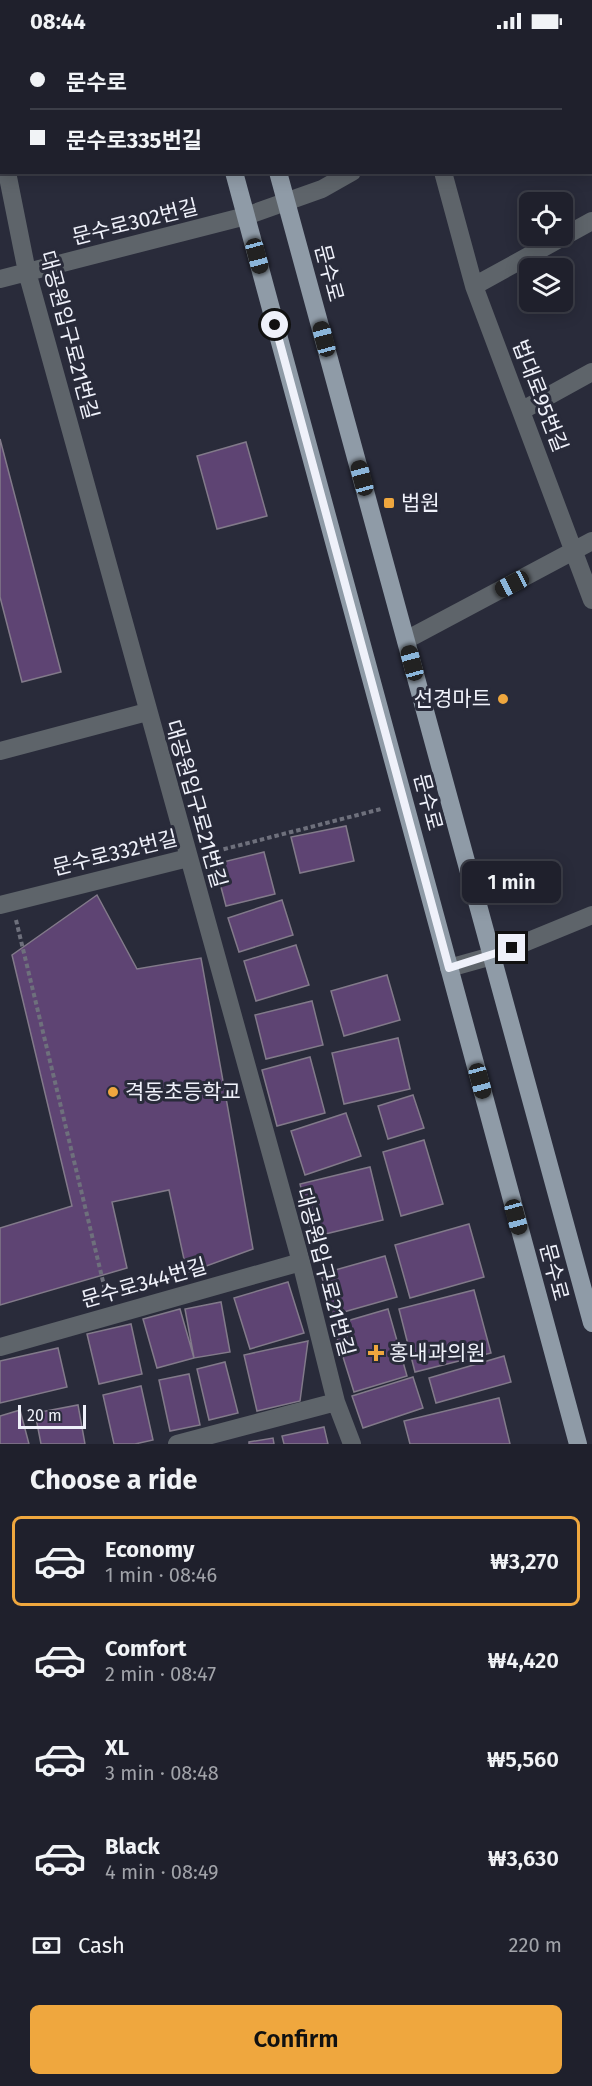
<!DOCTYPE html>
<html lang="en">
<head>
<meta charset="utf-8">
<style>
	body { margin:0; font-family:"Fira Sans","Noto Sans KR",sans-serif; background:#2c2d38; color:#f1f3f6; height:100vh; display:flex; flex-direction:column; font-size:22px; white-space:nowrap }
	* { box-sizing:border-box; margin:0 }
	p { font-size:20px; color:#a1a3a9 }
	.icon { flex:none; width:33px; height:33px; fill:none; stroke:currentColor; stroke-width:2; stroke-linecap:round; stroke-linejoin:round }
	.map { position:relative; height:1402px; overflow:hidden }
	.side { display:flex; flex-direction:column; background:#1f202c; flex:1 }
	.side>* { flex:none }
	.top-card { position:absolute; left:0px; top:0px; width:592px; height:132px; box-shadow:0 3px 15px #0003,0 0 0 2px #3c3e48; display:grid; align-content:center; height:132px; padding:0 30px; background:#1f202c }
	.tools { position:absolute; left:519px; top:150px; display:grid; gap:12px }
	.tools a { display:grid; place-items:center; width:54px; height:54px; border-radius:9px; background:#1f202c; box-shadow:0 3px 15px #0003,0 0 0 2px #3c3e48; font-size:30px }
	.scale { position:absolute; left:18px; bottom:15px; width:68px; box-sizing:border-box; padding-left:6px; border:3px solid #eff1fa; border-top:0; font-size:16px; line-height:21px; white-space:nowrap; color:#eff1fa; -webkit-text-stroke:4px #292b3a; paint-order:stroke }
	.end { position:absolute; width:27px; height:27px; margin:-14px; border:8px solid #eff1fa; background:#111; box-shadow:0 0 0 3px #111 }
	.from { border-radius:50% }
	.bubble { position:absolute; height:42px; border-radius:9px; background:#1f202c; box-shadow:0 3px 15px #0003,0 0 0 2px #3c3e48; font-size:20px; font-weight:600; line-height:42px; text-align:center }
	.car { position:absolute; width:18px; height:36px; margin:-18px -9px; border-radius:8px; box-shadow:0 0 4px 2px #0007; background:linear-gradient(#222 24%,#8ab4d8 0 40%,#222 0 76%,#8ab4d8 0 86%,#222 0) }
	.top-card b { display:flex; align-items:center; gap:21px; height:57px; font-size:22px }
	.top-card b+b { border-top:2px solid #3c3e48 }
	.top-card i { width:15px; height:15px; background:#f1f3f6 }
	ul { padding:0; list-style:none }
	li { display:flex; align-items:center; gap:18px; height:90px; margin:0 12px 9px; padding:0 18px; border:3px solid transparent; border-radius:9px }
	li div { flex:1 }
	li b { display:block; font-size:22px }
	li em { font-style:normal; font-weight:600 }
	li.active { border-color:#efa73e }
	li>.icon { width:54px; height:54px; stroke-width:1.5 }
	h2 { padding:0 30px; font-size:27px; line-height:72px }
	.pay { display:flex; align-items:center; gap:15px; height:66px; padding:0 30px; font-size:22px }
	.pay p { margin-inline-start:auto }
	.button { display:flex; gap:12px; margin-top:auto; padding:12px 30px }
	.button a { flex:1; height:69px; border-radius:9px; background:#efa73e; color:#111; font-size:24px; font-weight:600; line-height:69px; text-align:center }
	.status { display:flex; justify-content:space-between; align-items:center; height:42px; padding:0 30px; background:#1f202c; direction:ltr }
	.status svg { height:16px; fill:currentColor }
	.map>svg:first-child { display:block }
</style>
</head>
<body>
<div class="status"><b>08:44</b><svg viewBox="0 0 49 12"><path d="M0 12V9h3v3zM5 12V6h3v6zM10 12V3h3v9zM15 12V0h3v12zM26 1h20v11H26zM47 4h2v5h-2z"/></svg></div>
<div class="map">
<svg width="592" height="1402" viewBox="0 0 592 1402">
	<rect width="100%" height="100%" fill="#292b3a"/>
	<path fill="#5e4473" stroke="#827a8a" stroke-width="1.5" d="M0,397l61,233 -39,10 -22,-85z
		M246,400l21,74 -50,13 -20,-73z
		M346,784l8,35 -54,12 -9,-36z
		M264,810l11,42 -49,12 -11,-42z
		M97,853l40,74 64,-11 52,291 -66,24 -18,-83 -57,12 15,66 -127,37v-77l72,-22 -60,-251z
		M282,858l11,35 -54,17 -11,-34z
		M296,903l13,40 -53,16 -12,-40z
		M387,933l13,45 -56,16 -13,-45z
		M312,959l11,44 -57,14 -11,-44z
		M398,996l12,51 -66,15 -12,-51z
		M310,1015l15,56 -48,13 -15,-56z
		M413,1053l11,33 -36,11 -10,-33z
		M346,1071l15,43 -56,19 -14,-44z
		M424,1098l19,64 -42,12 -18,-64z
		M370,1125l13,53 -70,17 -13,-53z
		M469,1182l15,53 -74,21 -15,-53z
		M385,1214l12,41 -64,18 -12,-41z
		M288,1240l16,51 -54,16 -16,-51z
		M474,1248l17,63 -76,19 -16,-63z
		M221,1260l9,50 -36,6 -9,-49z
		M180,1267l14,49 -37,10 -14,-49z
		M388,1267l19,67 -53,16 -21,-67z
		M131,1282l11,50 -43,10 -12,-50z
		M308,1299l-8,60 -43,10 -13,-56z
		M58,1306l9,39 -67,16v-42z
		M504,1314l7,26 -75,21 -7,-25z
		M225,1320l13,51 -29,7 -12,-51z
		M189,1332l11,51 -30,6 -11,-51z
		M413,1335l10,31 -60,20 -11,-32z
		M141,1344l12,54 -18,4h-21l-11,-49z
		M499,1356l11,46h-100l-6,-23z
		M78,1363l7,39h-44l-6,-31z
		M20,1368l9,34h-29v-28z
		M324,1385l4,17h-44l-2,-8z
		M273,1396l1,6h-25v-2z"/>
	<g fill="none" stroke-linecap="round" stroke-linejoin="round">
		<path stroke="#6e707c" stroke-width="4" stroke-dasharray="4.5 3" stroke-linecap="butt" d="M209,811l172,-44
			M16,878l91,378"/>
		<path stroke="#5e646a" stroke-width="18" d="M425,0v2
			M546,0v2
			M573,2l2,-2
			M0,99l2,7
			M7,130l20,100 274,990 35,140 16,42
			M443,130l31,114 118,314
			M0,237l246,-63 76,-27 30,-17
			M474,244l118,-65
			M521,369l71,-39
			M406,598l186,-99
			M0,709l147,-39
			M0,863l188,-47
			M449,926l43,-12 100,-41
			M0,1305l301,-85
			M177,1402l159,-42"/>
		<path stroke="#8f9ba7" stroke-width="18" d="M198,0l1,2
			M243,0l1,2
			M234,130l344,1272
			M278,130l314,1151"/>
	</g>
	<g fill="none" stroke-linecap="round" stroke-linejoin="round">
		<path stroke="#eff1fa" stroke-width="8" d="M275,283l174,643 63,-20"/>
	</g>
	<g fill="#efa73e" stroke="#292b3a" stroke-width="2">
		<rect x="383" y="455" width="12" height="12" rx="3"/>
		<circle cx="503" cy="657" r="6"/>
		<circle cx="113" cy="1050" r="6"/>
		<path d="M373 1302h6v6h6v6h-6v6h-6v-6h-6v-6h6z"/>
	</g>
	<g text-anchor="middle" stroke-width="6" stroke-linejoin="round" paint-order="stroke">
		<g font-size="21" fill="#eff1fa" stroke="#292b3a">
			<text transform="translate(135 180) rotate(-14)" y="7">문수로302번길</text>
			<text transform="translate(329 231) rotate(75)" y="7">문수로</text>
			<text transform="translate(69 293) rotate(75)" y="7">대공원입구로21번길</text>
			<text transform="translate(540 354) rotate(69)" y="7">법대로95번길</text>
			<text transform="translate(428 760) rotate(75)" y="7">문수로</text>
			<text transform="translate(196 762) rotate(74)" y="7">대공원입구로21번길</text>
			<text transform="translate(115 811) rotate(-14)" y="7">문수로332번길</text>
			<text transform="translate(325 1230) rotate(75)" y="7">대공원입구로21번길</text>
			<text transform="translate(554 1230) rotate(75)" y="7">문수로</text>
			<text transform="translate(144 1241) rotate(-16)" y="7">문수로344번길</text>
		</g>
		<g font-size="21" fill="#eff1fa" stroke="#292b3a" text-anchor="start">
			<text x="401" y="468">법원</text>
			<text x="491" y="664" text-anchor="end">선경마트</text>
			<text x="125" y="1057">격동초등학교</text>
			<text x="389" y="1318">홍내과의원</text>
		</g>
	</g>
</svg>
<div class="tools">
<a><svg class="icon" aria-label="locate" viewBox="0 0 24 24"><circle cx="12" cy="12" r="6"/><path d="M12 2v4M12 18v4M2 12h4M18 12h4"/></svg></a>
<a><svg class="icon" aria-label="layers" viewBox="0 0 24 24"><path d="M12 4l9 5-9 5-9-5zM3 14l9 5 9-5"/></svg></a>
</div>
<div class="scale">20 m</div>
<i class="end from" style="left:275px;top:283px"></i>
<i class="end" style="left:512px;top:906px"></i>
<div class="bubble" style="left:462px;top:819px;width:99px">1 min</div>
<i class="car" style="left:257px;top:214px;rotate:165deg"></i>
<i class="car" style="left:324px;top:297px;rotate:345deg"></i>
<i class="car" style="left:362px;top:436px;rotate:345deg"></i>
<i class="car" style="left:512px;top:542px;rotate:242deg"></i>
<i class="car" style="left:412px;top:621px;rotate:345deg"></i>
<i class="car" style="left:480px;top:1039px;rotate:165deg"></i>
<i class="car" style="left:516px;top:1175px;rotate:165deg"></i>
<div class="top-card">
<b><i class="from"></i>문수로</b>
<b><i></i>문수로335번길</b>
</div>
</div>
<section class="side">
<h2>Choose a ride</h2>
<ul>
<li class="active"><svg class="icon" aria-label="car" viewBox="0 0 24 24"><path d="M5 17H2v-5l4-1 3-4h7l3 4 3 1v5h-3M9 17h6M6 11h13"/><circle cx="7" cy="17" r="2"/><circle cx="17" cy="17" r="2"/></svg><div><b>Economy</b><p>1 min · 08:46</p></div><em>₩3,270</em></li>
<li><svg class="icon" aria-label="car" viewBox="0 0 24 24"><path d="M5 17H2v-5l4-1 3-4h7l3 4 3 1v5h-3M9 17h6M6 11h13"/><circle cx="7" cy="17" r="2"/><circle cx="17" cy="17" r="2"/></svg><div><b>Comfort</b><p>2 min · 08:47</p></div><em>₩4,420</em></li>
<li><svg class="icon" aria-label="car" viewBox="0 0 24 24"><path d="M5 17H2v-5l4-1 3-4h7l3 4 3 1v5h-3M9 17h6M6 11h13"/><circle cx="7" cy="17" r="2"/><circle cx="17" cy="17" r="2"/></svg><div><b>XL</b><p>3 min · 08:48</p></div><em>₩5,560</em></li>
<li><svg class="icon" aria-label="car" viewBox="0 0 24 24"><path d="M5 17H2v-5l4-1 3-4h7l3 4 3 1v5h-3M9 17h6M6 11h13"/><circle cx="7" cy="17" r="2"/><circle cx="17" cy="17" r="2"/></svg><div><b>Black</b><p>4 min · 08:49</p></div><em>₩3,630</em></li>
</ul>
<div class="pay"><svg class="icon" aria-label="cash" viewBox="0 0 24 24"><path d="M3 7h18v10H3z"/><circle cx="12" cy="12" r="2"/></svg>Cash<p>220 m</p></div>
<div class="button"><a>Confirm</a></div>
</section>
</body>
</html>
